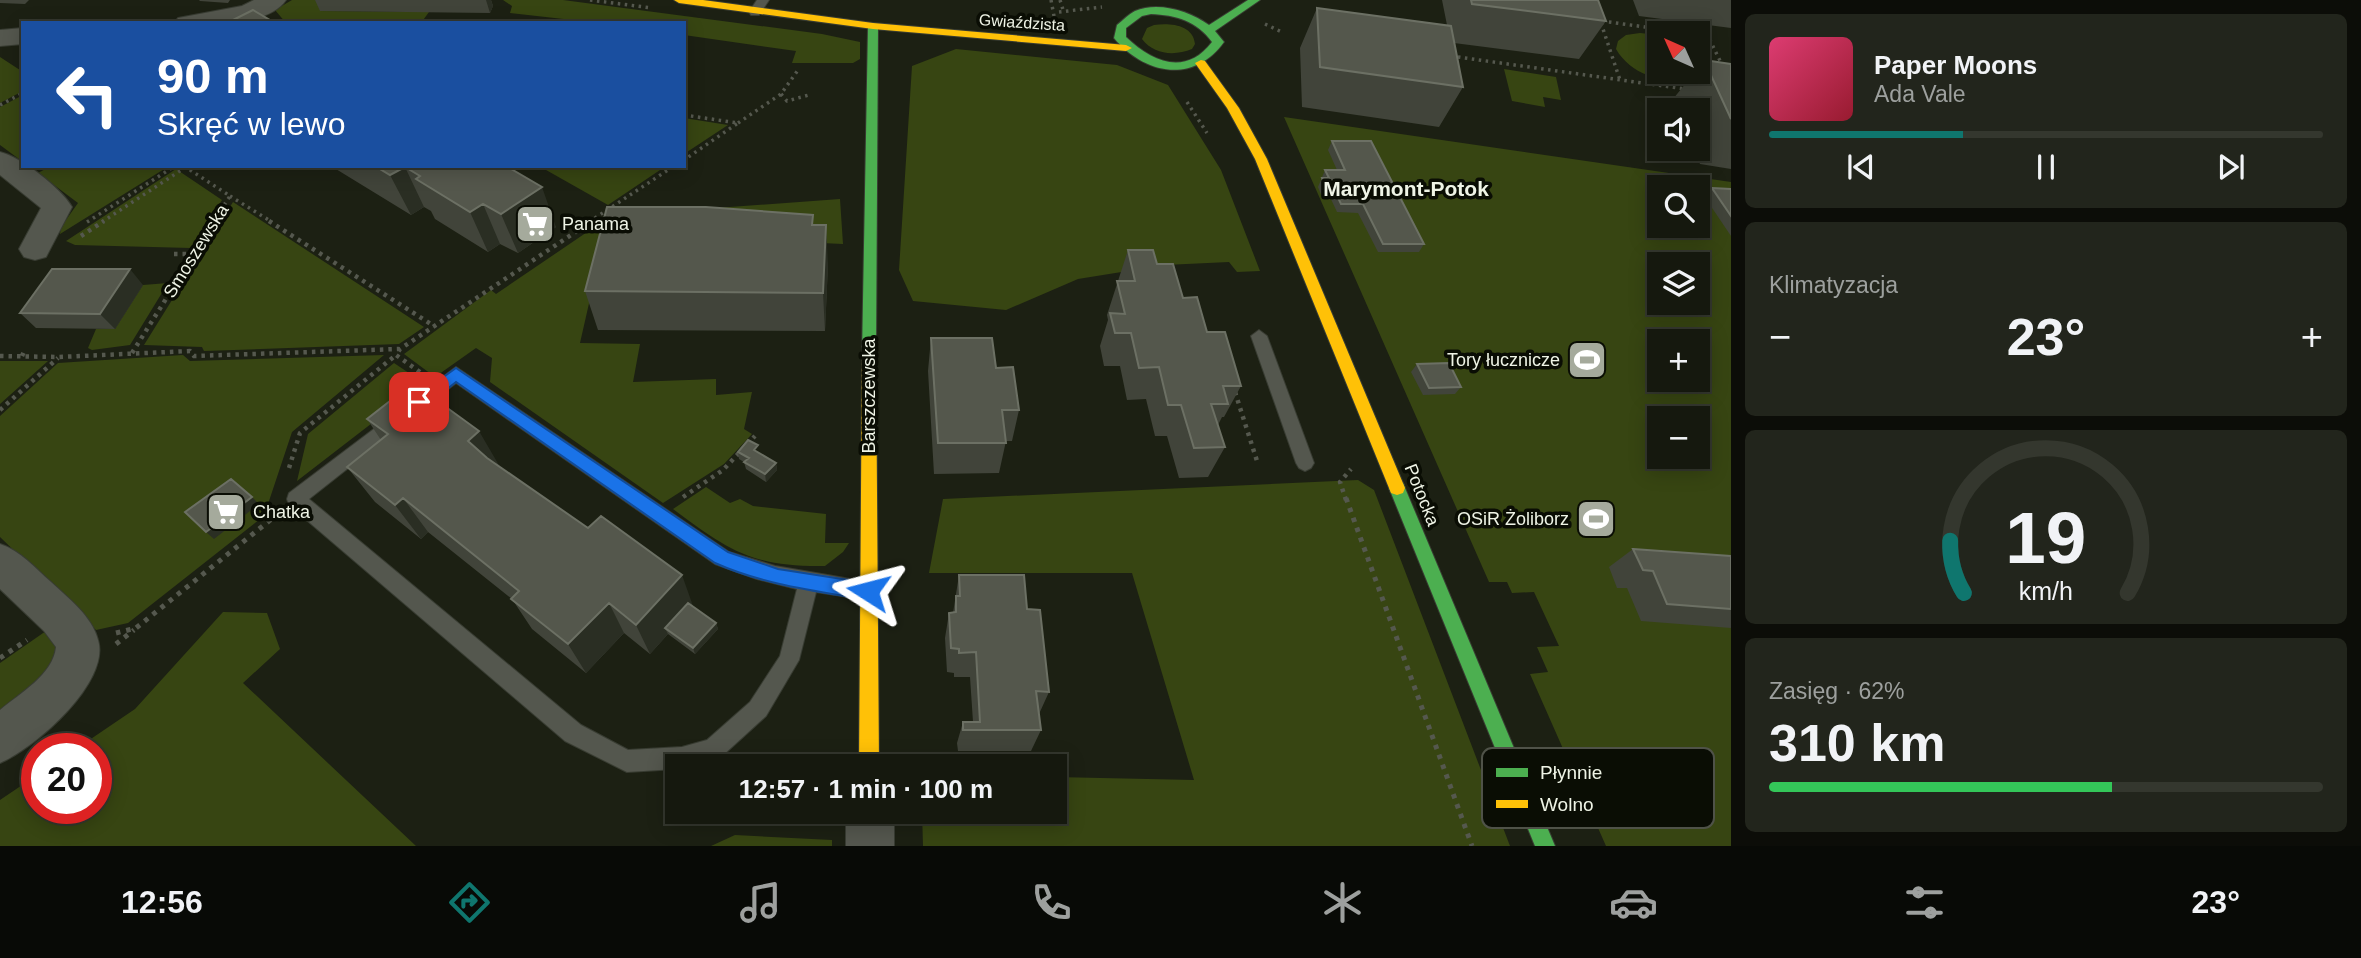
<!DOCTYPE html>
<html lang="pl">
<head>
<meta charset="utf-8">
<style>
  body { margin:0; font-family:Arial,sans-serif; background:#22251c; color:#f1f3f6; height:100vh; display:flex; flex-direction:column; font-size:26px; white-space:nowrap }
  * { box-sizing:border-box; margin:0 }
  p { font-size:23px; color:#9da09e }
  .icon { flex:none; width:38px; height:38px; fill:none; stroke:currentColor; stroke-width:2; stroke-linecap:round; stroke-linejoin:round }
  .map { position:relative; flex:1; overflow:hidden }
  .side { display:flex; flex-direction:column; gap:14px; padding:14px; background:#0c0d08; width:630px }
  .side>* { flex:none }
  .guide { position:absolute; left:21px; top:21px; width:665px; height:147px; border-radius:0px; box-shadow:0 4px 18px #0003,0 0 0 2px #34372e; background:#1a4fa0; color:#fff; overflow:hidden }
  .needle { width:46px; rotate:315deg }
  .buttons { position:absolute; left:1647px; top:21px; display:grid; gap:14px }
  .buttons a { display:grid; place-items:center; width:63px; height:63px; border-radius:0px; background:#15180e; box-shadow:0 4px 18px #0003,0 0 0 2px #34372e; font-size:35px }
  .speed { position:absolute; left:21px; top:733px; display:flex; gap:14px; font-size:35px; font-weight:700; text-align:center }
  .speed>* { display:grid; place-content:center; width:91px; height:91px; border-radius:50%; background:#15180e; box-shadow:0 4px 18px #0003,0 0 0 2px #34372e; line-height:1 }
  .speed .limit { border:10px solid #d22; background:#fff; color:#111 }
  .pin { position:absolute; display:grid; place-items:center; width:60px; height:60px; color:#fff; margin:-30px; border-radius:14px; box-shadow:0 4px 10px #0006 }
  .me { position:absolute; width:77px; margin:-38px; rotate:279deg; stroke-linejoin:round; filter:drop-shadow(0 0 5px #0008) }
  .turn { display:flex; align-items:center; gap:24px; height:147px; padding:0 21px; font-size:32px }
  .turn .icon { width:91px; height:91px; stroke-width:2.5 }
  .turn b { display:block; font-size:49px; line-height:60px }
  .big { font-size:52px; font-weight:700; line-height:1.1 }
  .side .tile { flex:1; display:flex; flex-direction:column; justify-content:center; gap:10px; min-width:0; padding:0 24px; border-radius:10px; background:#22251c }
  .side .dial { align-items:center; gap:0 }
  .dial svg { height:182px; overflow:visible; fill:none; stroke:#34372e; stroke-width:7; stroke-linecap:round; text-anchor:middle }
  .dial text { fill:#f1f3f6; stroke:none }
  .song { display:flex; align-items:center; gap:21px }
  .cover { width:84px; height:84px; border-radius:10px; background:linear-gradient(135deg,hsl(340 70% 55%),hsl(350 70% 35%)) }
  .played { height:7px; border-radius:4px; background:linear-gradient(90deg,#0f766e 35%,#34372e 35%) }
  .keys { display:flex; justify-content:space-around; direction:ltr }
  .heat { display:flex; justify-content:space-between; align-items:center; font-size:38px; direction:ltr }
  .charge { height:10px; border-radius:5px; background:linear-gradient(90deg,#34c759 62%,#34372e 0) }
  .trip { position:absolute; left:665px; top:754px; width:402px; height:70px; border-radius:0px; background:#15180e; box-shadow:0 4px 18px #0003,0 0 0 2px #34372e; font-weight:700; line-height:70px; text-align:center }
  .menu { display:flex; height:112px; justify-content:space-around; align-items:center; background:#080a06; color:#9da09e }
  .menu .icon { width:49px; height:49px }
  .menu .on { color:#0f766e }
  .menu b { font-size:32px; color:#f1f3f6 }
  main { display:flex; flex:1; min-height:0 }
  .map>svg:first-child { display:block }
  .green { fill:#374512; fill-rule:evenodd }
  .lines { fill:none; stroke-linecap:round; stroke-linejoin:round }
  .lane-casing { stroke:#383c32; stroke-width:2 }
  .street-casing { stroke:#383c32; stroke-width:2 }
  .fast-casing { stroke:#383c32; stroke-width:2 }
  .slow-casing { stroke:#383c32; stroke-width:2 }
  .path-far2 { stroke:#55584e; stroke-width:3.5; stroke-dasharray:2.5 4.5; stroke-linecap:butt }
  .path-far1 { stroke:#55584e; stroke-width:4.5; stroke-dasharray:3.5 5; stroke-linecap:butt }
  .path { stroke:#55584e; stroke-width:5; stroke-dasharray:4.5 6; stroke-linecap:butt }
  .lane { fill:#54574e; fill-rule:evenodd }
  .street { fill:#54574e; fill-rule:evenodd }
  .fast { fill:#4caf50; fill-rule:evenodd }
  .slow { fill:#ffc107; fill-rule:evenodd }
  .wall { fill:#41443a }
  .shaded-wall { fill:#2a2e23 }
  .building { fill:#54574c; stroke:#6c7064; stroke-width:2 }
  .route { fill:#1a73e8; stroke:#114b97; stroke-width:2 }
  .labels { text-anchor:middle; stroke-width:7; stroke-linejoin:round; paint-order:stroke }
  .far-street-label { font-size:16px; fill:#eff4e6; stroke:#0a0d04 }
  .poi-label { font-size:18px; fill:#eff4e6; stroke:#0a0d04; text-anchor:start }
  .street-label { font-size:18px; fill:#eff4e6; stroke:#0a0d04 }
  .quarter-label { font-size:21px; font-weight:bold; fill:#eff4e6; stroke:#0a0d04 }
  .key { fill:#0a0d04; stroke:#4f5248; stroke-width:2 }
  .key-label { font-size:19px; fill:#eff4e6 }
</style>
</head>
<body>
<main>
<div class="map">
<svg width="1731" height="846" viewBox="0 0 1731 846">
  <rect width="100%" height="100%" fill="#1c2013"/>
  <path class="green" d="M292 0H327L321 11 429 12 421 23H286L275 10Z
    M503 0H563L822 34 860 42V59L853 63H792L796 51 684 35V23H599L510 13 512 6Z
    M1154 25C1169 23 1193 24 1195 44L1192 49C1175 56 1154 55 1142 39L1147 28Z
    M1640 33 1659 35V72H1698V50L1712 66 1688 83C1660 81 1631 75 1616 49L1618 41 1626 35Z
    M956 49 1117 65 1168 85 1221 170 1260 271 1237 272 1229 262 1165 265 1078 279 1006 310 913 301 899 270 912 66Z
    M0 57 23 72V91L0 103Z
    M1504 69 1556 77 1561 100 1543 97 1545 107 1512 101Z
    M23 95V162L0 145V107Z
    M1284 117 1731 182V846H1606L1530 674 1548 672 1537 647 1559 646 1534 592 1512 593 1507 582H1489ZM1659 187H1698V226H1659ZM1659 264H1698V303H1659ZM1659 341H1698V380H1659ZM1659 418H1698V457H1659Z
    M684 118 728 125 684 154Z
    M51 166H169L60 234 61 227 78 203 38 173Z
    M539 166H666L608 205Z
    M176 169 222 200 191 248 75 245 66 241Z
    M840 199 843 244 605 233 580 343 640 344 633 382 716 379V395L752 392 744 429 752 434 724 464 663 503 490 382 492 358 476 348 435 377 404 354 491 290 496 294 596 226 605 232 633 214Z
    M233 202 424 327 399 344 204 351 202 347 144 345Z
    M168 283 130 345 92 350 88 348 96 329H115L143 285Z
    M183 355 190 361 384 355 292 432 264 516 128 623 96 630 0 537V416L58 363Z
    M0 361H48L0 404Z
    M394 363 424 383 297 481 308 434Z
    M1358 480 1374 490 1510 846H923L922 812H1055V777L1194 780 1132 573H929L943 499Z
    M706 487 730 503 740 499 753 506 826 514 825 543H849L843 552 825 566C753 567 729 551 673 509Z
    M223 612 267 613 280 649 243 683 416 846H0V800L37 775V808H96V749H76L135 709Z
    M46 631 59 648 56 669 0 726V663Z
    M735 835 832 840V846H711Z"/>
  <g class="lines">
    <g class="lane-casing">
      <path id="lane" d="M757 0H769L759 15H751L749 12Z
        M1259 330 1267 336 1314 463 1311 468 1305 471 1299 468 1296 463 1251 336Z
        M456 367 729 552 775 566 868 582 875 585 878 591 875 597 868 600 816 592 799 660 766 716 721 757 691 766H677V769L627 772 565 741 289 505 287 499 289 493ZM456 383 715 564 757 579 797 589 780 656 750 702 707 740 682 747 628 750 581 725 309 499Z"/>
    </g>
    <g class="street-casing">
      <path id="street" d="M254 0H286C267 28 205 23 174 23L178 18 242 6Z
        M23 28V44L0 46V30Z
        M0 152C21 157 60 187 72 207L46 257 35 260 24 257 19 249 41 208 0 175Z
        M0 544C21 551 35 568 51 582 68 598 92 616 98 640 111 682 34 749 0 763V710C20 693 53 675 56 647L44 631 0 589Z
        M846 812H894V846H846Z"/>
    </g>
    <g class="fast-casing">
      <path id="fast" d="M1248 0H1260L1215 31 1224 42C1194 84 1145 75 1114 38L1117 25C1123 20 1129 14 1135 11 1158 1 1190 11 1209 25ZM1151 14C1176 15 1197 21 1212 42 1186 76 1153 63 1126 37V28L1142 16Z
        M873 23 878 26 876 355 869 361 862 355 868 26Z
        M1397 481 1403 483 1405 488 1555 846H1535L1389 488 1391 483Z"/>
    </g>
    <g class="slow-casing">
      <path id="slow" d="M674 0H703L873 23 1126 45 1132 48 1126 51 873 29 679 3Z
        M1201 60 1205 61 1239 108 1267 159 1405 488 1403 493 1397 495 1391 493 1389 488 1255 159 1227 108 1195 63Z
        M869 349 876 355 879 766H859L862 355Z"/>
    </g>
    <path class="path-far2" d="M590 0 652 8
      M1051 0 1054 16
      M1060 0 1064 13
      M1059 12 1102 7
      M1602 21 1688 33
      M1601 23 1620 80
      M1265 24 1284 33
      M1698 34 1708 36 1723 67
      M1451 56 1685 89
      M781 94 787 101 809 95
      M1187 102 1207 133
      M0 105 23 93
      M684 115 738 123 684 160
      M738 123 781 94 798 70
      M184 166 230 196 213 222
      M230 196 272 222
      M87 222 175 166
      M102 222 186 167
      M589 222 674 166"/>
    <path class="path-far1" d="M269 221 434 326
      M81 236 104 221
      M174 254H193
      M132 353 215 221
      M0 356 59 357 190 351 194 356 399 349
      M22 356 25 349
      M420 372 396 355 400 349 592 221
      M1235 392 1257 461
      M0 410 58 358
      M747 444 755 436
      M289 468 300 433 396 355
      M683 497 723 470 741 451
      M1346 500 1340 482 1351 469"/>
    <path class="path" d="M1346 498 1472 846
      M116 633 136 628 274 517
      M116 644 134 630
      M0 658 27 640"/>
    <use href="#lane" class="lane"/>
    <use href="#street" class="street"/>
    <use href="#fast" class="fast"/>
    <use href="#slow" class="slow"/>
  </g>
  <path class="wall" d="M0 0H29L25 4 0 3Z
    M199 0H230L228 3 200 1Z
    M315 0H491L493 6 490 13 320 11Z
    M1442 0H1598L1606 21 1579 59 1454 43 1463 87 1439 127 1302 107 1300 48 1317 8 1447 25Z
    M1633 0H1731V28L1639 16Z
    M1704 60 1731 64V169L1700 164 1693 149H1698V110H1677L1673 99 1695 72H1698V68Z
    M1332 141 1424 244 1419 252H1378L1358 213 1337 212 1330 197H1322L1318 187 1325 170H1337L1328 150Z
    M331 166H506L556 227 518 253 500 244 488 252 435 219 431 211 424 207 411 215Z
    M1712 188 1731 189V236L1704 196Z
    M813 215V225L828 264 825 331 598 330 585 291Z
    M1128 250 1157 264 1207 332 1241 386 1224 417H1222L1218 425 1225 447 1208 477 1179 478 1167 436H1155L1146 399 1127 400 1120 366H1104L1100 346 1108 320 1107 315Z
    M143 285 115 329 36 328 20 313Z
    M931 338 996 368 1019 410 1012 441H1006L999 473 934 474 928 371Z
    M1417 364 1461 387 1455 394 1423 395 1411 372Z
    M367 419 499 466 716 623 718 629 695 654 668 634 650 654 624 633 586 673 532 629 512 599 428 532 421 539 375 502 347 467 381 440Z
    M738 452 759 453 776 463 777 470 766 482 746 469 744 462 739 459Z
    M1633 549 1731 556V628L1641 621 1627 588H1617L1609 567Z
    M959 575 1027 609 1049 692 1039 714 1041 730 1031 751H958L957 743 963 722H973L970 677H954V673L947 672 945 638 949 613H953Z"/>
  <path class="shaded-wall" d="M486 0H491L493 6 490 13Z
    M405 167 424 207 411 215 390 175Z
    M542 187 556 227 518 253 501 214Z
    M483 204 500 244 488 252 470 212Z
    M826 225 828 264 825 331 823 293Z
    M130 269 143 285 115 329 100 314Z
    M479 431 500 467 489 476 468 441Z
    M776 463 777 470 766 482 765 474Z
    M252 497 259 504 214 539 206 532Z
    M403 498 428 532 421 539 395 505Z
    M682 575 693 606 665 628 668 634 650 654 636 625Z
    M609 603 624 633 586 673 568 644Z
    M716 623 718 629 695 654 693 648Z"/>
  <path class="building" d="M1471 0H1598L1606 21 1472 4Z
    M1317 8 1451 26 1463 87 1320 67Z
    M253 10 275 23H227Z
    M1704 60 1731 64V119Z
    M1332 141H1371L1424 244H1383L1363 204H1341L1334 189H1326L1322 178H1329L1325 170H1345Z
    M375 166H506L542 187 501 214 483 204 470 212 416 179 420 176 405 167 390 175Z
    M1712 188 1731 189V216Z
    M607 207H706L813 215 812 225H826L823 293 585 291Z
    M1128 250H1153L1157 264H1173L1183 298 1197 297 1207 332H1225L1241 386H1223L1228 404H1211L1225 447 1194 448 1181 405H1168L1159 367 1139 368 1131 333H1115L1110 313 1125 314 1117 281H1135Z
    M52 269H130L100 314 20 313Z
    M931 338H992L996 368 1013 367 1019 410H1002L1006 443H938Z
    M1449 363 1461 387 1429 388 1417 364Z
    M413 383 479 431 468 441 487 458 588 528 601 516 682 575 636 625 609 603 568 644 511 599 519 591 403 498 395 505 347 467 388 434 367 419Z
    M748 440 758 445 754 450 776 463 765 474 744 462 749 458 738 452Z
    M231 479 252 497 206 532 185 512Z
    M1633 549 1731 556V609L1667 604 1653 571 1643 570Z
    M959 575H1024L1027 609 1040 610 1049 692 1036 691 1041 730H963V722H980L976 652 959 653V649L951 648 949 613 956 612V596H960Z
    M688 603 716 623 693 648 665 628Z"/>
  <path class="route" d="M456 368 728 552 778 569 868 583 875 586 877 591 875 597 868 600C816 591 764 585 715 563L456 382 425 407H414V398Z"/>
  <defs>
    <g id="supermarket-square" transform="scale(2.0125)"><rect x="-9" y="-9" width="18" height="18" rx="4" fill="#a5aa9c" stroke="#0a0d04"/><path d="M-6-5.5h2.5l.6 2H6L4.5 2H-2.5L-4.4-4H-6ZM-1.5 3.2a1.3 1.3 0 1 0 .1 0ZM3 3.2a1.3 1.3 0 1 0 .1 0Z" fill="#fff"/></g>
    <g id="stadium-square" transform="scale(2.0125)"><rect x="-9" y="-9" width="18" height="18" rx="4" fill="#a5aa9c" stroke="#0a0d04"/><path d="M0-5a6.5 5 0 1 0 0 10a6.5 5 0 1 0 0-10ZM-3.5-1.8h7v3.6h-7Z" fill="#fff"/></g>
  </defs>
  <g fill-rule="evenodd">
    <use href="#supermarket-square" x="535" y="224"/>
    <use href="#stadium-square" x="1587" y="360"/>
    <use href="#supermarket-square" x="226" y="512"/>
    <use href="#stadium-square" x="1596" y="519"/>
  </g>
  <g class="labels">
    <g class="far-street-label">
      <text transform="translate(1022 22) rotate(4)" y="6">Gwiaździsta</text>
    </g>
    <g class="poi-label">
      <text x="562" y="230">Panama</text>
      <text x="1560" y="366" text-anchor="end">Tory łucznicze</text>
      <text x="253" y="518">Chatka</text>
      <text x="1569" y="525" text-anchor="end">OSiR Żoliborz</text>
    </g>
    <g class="street-label">
      <text transform="translate(196 251) rotate(-58)" y="6">Smoszewska</text>
      <text transform="translate(869 396) rotate(-90)" y="6">Barszczewska</text>
      <text transform="translate(1422 495) rotate(68)" y="6">Potocka</text>
    </g>
    <g class="quarter-label">
      <text x="1406" y="196">Marymont-Potok</text>
    </g>
  </g>
  <rect x="1482" y="748" width="232" height="80" rx="10" class="key"/>
  <rect x="1496" y="768" width="32" height="9" fill="#4caf50"/>
  <rect x="1496" y="800" width="32" height="8" fill="#ffc107"/>
  <g class="key-label">
    <text x="1540" y="779">Płynnie</text>
    <text x="1540" y="811">Wolno</text>
  </g>
</svg>
<div class="buttons">
<a><svg class="needle" viewBox="-14 -14 28 28"><path d="M0-13l5 13h-10z" fill="#e53935"/><path d="M0 13l5-13h-10z" fill="#9da09e"/></svg></a>
<a><svg class="icon" aria-label="sound" viewBox="0 0 24 24"><path d="M4 9h4l5-4v14l-5-4H4zM17 9q2 3 0 6"/></svg></a>
<a><svg class="icon" aria-label="search" viewBox="0 0 24 24"><circle cx="10" cy="10" r="6"/><path d="M15 15l6 6"/></svg></a>
<a><svg class="icon" aria-label="layers" viewBox="0 0 24 24"><path d="M12 4l9 5-9 5-9-5zM3 14l9 5 9-5"/></svg></a>
<a>+</a>
<a>−</a>
</div>
<div class="speed"><div class="limit">20</div></div>
<div class="pin" style="left:419px;top:402px;background:#d93025"><svg class="icon" aria-label="arrive" viewBox="0 0 24 24"><path d="M6 21V4h12l-3 4 3 4H6"/></svg></div>
<svg class="me" style="left:868px;top:591px" viewBox="-20 -20 40 40"><path d="M0-17L14 15 0 8-14 15z" fill="#1a73e8" stroke="#fff" stroke-width="4"/></svg>
<div class="trip">12:57 · 1 min · 100 m</div>
<div class="guide">
<div class="turn"><svg class="icon" aria-label="left" viewBox="0 0 24 24"><path d="M17 20v-9H6M10 6l-5 5 5 5"/></svg><div><b>90 m</b>Skręć w lewo</div></div>
</div>
</div>
<section class="side">
<div class="tile">
<div class="song"><i class="cover"></i><div><b>Paper Moons</b><p>Ada Vale</p></div></div>
<div class="played"></div>
<div class="keys"><svg class="icon" aria-label="previous" viewBox="0 0 24 24"><path d="M18 5L8 12l10 7zM5 5v14"/></svg><svg class="icon" aria-label="pause" viewBox="0 0 24 24"><path d="M8 5v14M16 5v14"/></svg><svg class="icon" aria-label="next" viewBox="0 0 24 24"><path d="M6 5l10 7-10 7zM19 5v14"/></svg></div>
</div>
<div class="tile"><p>Klimatyzacja</p>
<div class="heat"><a>−</a><b class="big">23°</b><a>+</a></div>
</div>
<div class="tile dial"><svg viewBox="0 0 100 80">
<path d="M14 69A42 42 0 1 1 86 69"/>
<path d="M14 69A42 42 0 0 1 8 46" stroke="#0f766e"/>
<text x="50" y="56" font-size="32" font-weight="700">19</text>
<text x="50" y="72" font-size="11">km/h</text>
</svg></div>
<div class="tile"><p>Zasięg · 62%</p><b class="big">310 km</b><div class="charge"></div></div>
</section>
</main>
<nav class="menu">
<b>12:56</b>
<svg class="icon on" aria-label="directions" viewBox="0 0 24 24"><path d="M12 3l9 9-9 9-9-9zM9 14v-3h6M13 9l2 2-2 2"/></svg>
<svg class="icon" aria-label="music" viewBox="0 0 24 24"><path d="M9 18V5l10-2v13"/><circle cx="6" cy="18" r="3"/><circle cx="16" cy="16" r="3"/></svg>
<svg class="icon" aria-label="phone" viewBox="0 0 24 24"><path d="M5 4h4l2 5-3 2q2 4 5 5l2-3 5 2v4C11 20 4 13 5 4z"/></svg>
<svg class="icon" aria-label="climate" viewBox="0 0 24 24"><path d="M12 3v18M4 7l16 10M4 17L20 7"/></svg>
<svg class="icon" aria-label="car" viewBox="0 0 24 24"><path d="M5 17H2v-5l4-1 3-4h7l3 4 3 1v5h-3M9 17h6M6 11h13"/><circle cx="7" cy="17" r="2"/><circle cx="17" cy="17" r="2"/></svg>
<svg class="icon" aria-label="filters" viewBox="0 0 24 24"><path d="M4 7h16M4 17h16"/><circle cx="9" cy="7" r="2"/><circle cx="15" cy="17" r="2"/></svg>
<b>23°</b>
</nav>
</body>
</html>
